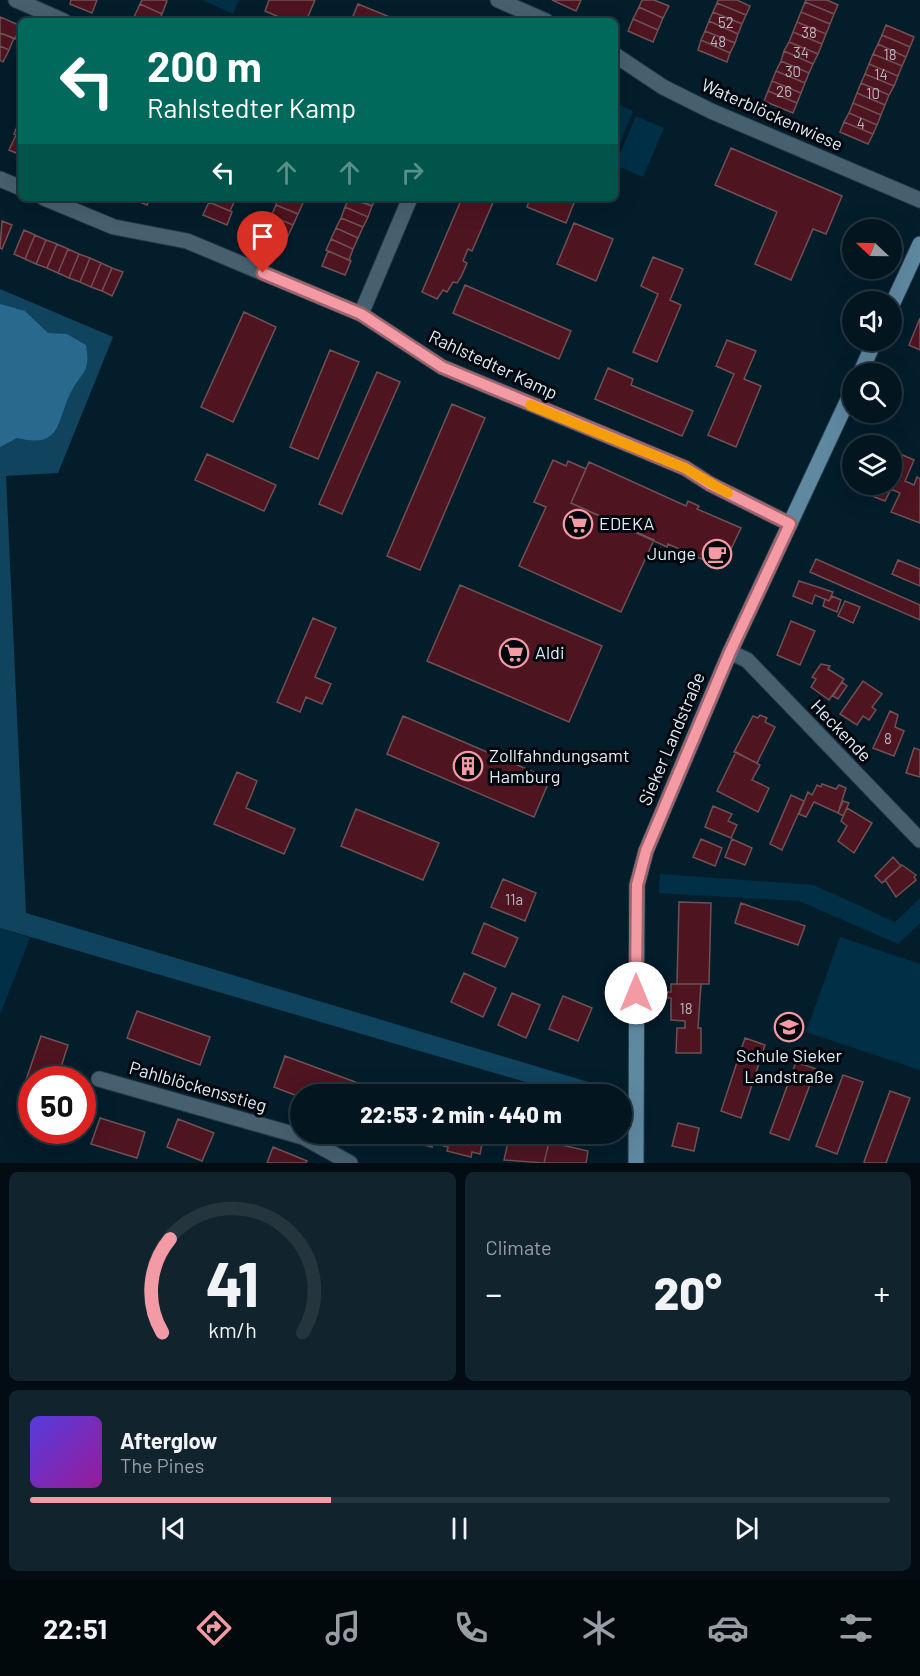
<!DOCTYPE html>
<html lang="en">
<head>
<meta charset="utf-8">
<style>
  body { margin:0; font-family:Barlow,sans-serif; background:#11232d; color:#f1f3f6; height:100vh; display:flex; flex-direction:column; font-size:22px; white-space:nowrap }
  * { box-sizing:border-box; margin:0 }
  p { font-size:20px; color:#979fa5 }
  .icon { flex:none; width:33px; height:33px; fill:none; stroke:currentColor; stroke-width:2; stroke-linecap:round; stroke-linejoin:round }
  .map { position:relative; height:1163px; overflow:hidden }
  .details { display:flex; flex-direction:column; gap:9px; padding:9px; background:#020c12; flex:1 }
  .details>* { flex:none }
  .hud { position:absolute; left:18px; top:18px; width:600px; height:183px; border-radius:9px; box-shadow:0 6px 24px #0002,0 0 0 2px #24353e; background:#00695c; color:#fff; overflow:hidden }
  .needle { width:39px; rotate:292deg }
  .controls { position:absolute; left:842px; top:219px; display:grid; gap:12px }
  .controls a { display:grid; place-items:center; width:60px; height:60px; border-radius:50%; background:#031620; box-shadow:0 6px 24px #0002,0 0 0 2px #24353e; font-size:30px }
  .speed { position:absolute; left:18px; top:1066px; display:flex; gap:12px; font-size:30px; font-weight:700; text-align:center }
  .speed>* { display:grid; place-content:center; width:78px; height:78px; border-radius:50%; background:#031620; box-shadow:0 6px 24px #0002,0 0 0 2px #24353e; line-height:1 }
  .speed .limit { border:9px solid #d22; background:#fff; color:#111 }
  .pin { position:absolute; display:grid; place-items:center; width:51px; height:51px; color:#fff; margin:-62px -26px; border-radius:50% 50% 50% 0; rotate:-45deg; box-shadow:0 0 6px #0007 }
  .pin .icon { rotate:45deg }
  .me { position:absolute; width:66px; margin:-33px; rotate:0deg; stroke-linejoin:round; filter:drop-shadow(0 0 4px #0008) }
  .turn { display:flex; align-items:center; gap:21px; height:126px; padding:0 30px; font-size:27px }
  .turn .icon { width:78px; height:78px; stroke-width:2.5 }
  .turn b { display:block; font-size:42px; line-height:51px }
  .lanes { display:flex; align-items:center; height:57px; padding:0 30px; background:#0003; justify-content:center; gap:30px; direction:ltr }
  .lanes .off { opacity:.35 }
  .big { font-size:45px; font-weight:800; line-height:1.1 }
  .details .card { flex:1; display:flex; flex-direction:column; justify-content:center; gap:9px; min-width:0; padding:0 21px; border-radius:9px; background:#11232d }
  .details .dial { align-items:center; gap:0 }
  .dial svg { height:156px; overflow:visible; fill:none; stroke:#24353e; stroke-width:7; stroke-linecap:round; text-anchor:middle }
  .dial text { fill:#f1f3f6; stroke:none }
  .song { display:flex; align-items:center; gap:18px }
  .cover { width:72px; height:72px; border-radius:9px; background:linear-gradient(135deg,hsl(250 70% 55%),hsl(300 70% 35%)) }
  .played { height:6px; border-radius:3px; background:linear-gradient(90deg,#f49aa5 35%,#24353e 35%) }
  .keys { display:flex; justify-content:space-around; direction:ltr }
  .heat { display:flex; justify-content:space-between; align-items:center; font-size:33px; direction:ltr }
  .details .tiles { flex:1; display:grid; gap:9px; grid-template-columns:1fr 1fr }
  .card:last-child { grid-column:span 2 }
  .trip { position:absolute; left:290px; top:1084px; width:342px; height:60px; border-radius:30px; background:#031620; box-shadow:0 6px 24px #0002,0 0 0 2px #24353e; font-weight:800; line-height:60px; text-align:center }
  .dock { display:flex; height:96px; justify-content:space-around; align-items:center; background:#01090d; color:#979fa5 }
  .dock .icon { width:42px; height:42px }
  .dock .on { color:#f49aa5 }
  .dock b { font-size:27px; color:#f1f3f6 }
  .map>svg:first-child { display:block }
  .green { fill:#002f46 }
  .forest { fill:#10435e }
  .water { fill:#28698d }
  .building { fill:#4e1420; stroke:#6f5154; stroke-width:1.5 }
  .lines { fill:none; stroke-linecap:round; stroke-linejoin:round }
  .minor-casing { stroke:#233a48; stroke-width:17 }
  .secondary-casing { stroke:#233a48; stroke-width:17 }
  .minor { stroke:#476070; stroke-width:15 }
  .secondary { stroke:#5f88a1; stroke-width:15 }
  .route-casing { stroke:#9f646b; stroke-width:15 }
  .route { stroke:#f49aa5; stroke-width:10 }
  .slow { stroke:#f59e0b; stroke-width:10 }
  .labels { text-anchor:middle; stroke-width:6; stroke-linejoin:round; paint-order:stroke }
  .number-label { font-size:15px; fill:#bbb7c1 }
  .street-label { font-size:18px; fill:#dfedf7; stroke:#01070c }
  .poi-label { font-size:18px; fill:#dfedf7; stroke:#01070c; text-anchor:start }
</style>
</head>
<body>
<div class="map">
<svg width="920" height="1163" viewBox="0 0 920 1163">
  <rect width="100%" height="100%" fill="#041d2b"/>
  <path class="green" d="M202 0H239L233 14Z
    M615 103 633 111 615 156Z
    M636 116 664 128 643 177 615 165Z
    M660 874 814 885 895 922 920 898V923L898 944 799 901 659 893Z
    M0 928 30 938 0 1015Z
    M840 937 920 964V1070L806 1032Z"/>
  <path class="forest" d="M0 289 113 337 58 473 6 476 26 913 605 1087 604 1095H570L0 928Z"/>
  <path class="water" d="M0 304 25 311 48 333 67 334 86 345C91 373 82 371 71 392 56 422 62 449 17 438L0 447Z"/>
  <path class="building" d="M71 0H97L92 13 70 4Z
    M142 0H165L167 1 162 14 140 4Z
    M269 0H315L306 21H288L265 11Z
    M552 0H581L576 11Z
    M642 0H654L669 6 663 18 639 7Z
    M718 0H737L750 6 746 15 717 3Z
    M806 0H827L838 5 834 14 805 2Z
    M805 2 834 14 830 24 801 12Z
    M717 3 746 15 742 24 713 12Z
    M140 4 162 14 159 21H143L134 17Z
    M358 4 397 20V21H351Z
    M639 7 663 18 658 30 633 19Z
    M713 12 742 24 738 34 709 21Z
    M801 12 830 24 826 34 797 22Z
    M0 17 21 26 15 39 0 33Z
    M633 19 658 30 653 42 628 31Z
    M709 21 738 34 735 43 705 31Z
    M797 22 826 34 822 44 793 32Z
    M886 25 914 37 910 47 882 35Z
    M705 31 735 43 730 53 701 40Z
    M793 32 822 44 818 54 789 42Z
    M0 33 14 38 9 50 0 46Z
    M882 35 910 47 906 57 878 44Z
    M701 40 730 53 727 62 698 50Z
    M789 42 818 54 813 64 784 51Z
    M878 44 906 57 902 66 873 54Z
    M0 46 9 50 3 62 0 60Z
    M784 51 813 64 809 73 781 61Z
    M873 54 902 66 898 76 869 64Z
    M781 61 809 73 805 83 776 71Z
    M869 64 898 76 894 86 865 74Z
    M776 71 805 83 801 93 772 81Z
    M865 74 894 86 889 95 861 83Z
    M772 81 801 93 797 103 768 91Z
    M861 83 889 95 885 105 857 93Z
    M768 91 797 103 793 113 764 101Z
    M857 93 885 105 881 115 853 103Z
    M853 103 881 115 877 125 849 113Z
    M849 113 877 125 873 134 844 122Z
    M844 122 873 134 868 144 840 132Z
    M18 124 21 125V137L14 134Z
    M16 135 21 137V155L9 150Z
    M731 148 842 196 826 234 813 229 791 280 755 264 777 212 715 185Z
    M130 198H150L147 205Z
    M208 198H230L235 200 230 211 206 201Z
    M278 198H291L303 203 298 214 276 205Z
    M349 198 372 206 368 217 345 207Z
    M355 198H376L372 206Z
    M462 198H495L472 251 468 249 463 261 467 263 461 277 457 283 453 282 447 292 443 290 437 299 422 292Z
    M530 198H576L566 223 527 207Z
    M209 202 232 212 227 225 203 215Z
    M276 205 298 214 293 225 271 216Z
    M345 207 368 217 363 227 341 218Z
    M271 216 293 225 288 236 266 227Z
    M341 218 363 227 358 238 336 228Z
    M2 221 12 225 2 249 0 248Z
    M574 223 613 239 596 281 557 264Z
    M266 227 288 236 283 248 261 238Z
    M336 228 358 238 353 249 331 239Z
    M24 230 35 235 25 259 14 254Z
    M35 235 46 240 36 264 25 259Z
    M331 239 353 249 349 260 326 250Z
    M46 240 57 244 47 268 36 264Z
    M57 244 68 249 58 273 47 268Z
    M68 249 79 254 69 278 58 273Z
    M328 251 351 261 345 275 322 266Z
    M79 254 90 258 80 282 69 278Z
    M653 257 683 269 670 300 681 305 657 362 633 352 658 294 641 286Z
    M90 258 101 263 91 287 80 282Z
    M101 263 112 268 102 291 91 287Z
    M112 268 123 272 112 296 102 291Z
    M465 285 571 331 559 359 453 313Z
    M244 312 276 327 233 422 201 407Z
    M920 318V350L909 345Z
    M727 340 756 351 744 379 761 386 736 447 708 435 734 374 716 366Z
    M330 350 359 362 318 459 290 447Z
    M608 368 633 379 631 385 693 411 682 436 595 399Z
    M377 372 400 382 342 514 319 504Z
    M452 404 485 418 420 570 387 556Z
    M891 450 914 460 905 481 914 485 917 477 920 479V523L891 512 900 493 891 489 885 501 867 494 871 484H891Z
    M207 454 276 485 264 511 195 480Z
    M553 460 566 466 568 461 586 469 571 503 654 540 621 612 519 566 546 507 534 502Z
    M589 462 686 506 688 501 699 506 697 509 741 528 722 568 668 544 667 547 571 503Z
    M816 559 920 605V620L810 572Z
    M898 560 920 569V586L892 574Z
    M799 581 833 592 829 601 815 595 812 604 793 596Z
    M460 585 602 646 569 722 427 661Z
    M832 596 841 600 837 612 823 606 825 599 829 601Z
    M845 601 860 607 853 623 838 616Z
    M313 618 336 628 315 677 331 684 322 704 306 697 300 712 277 702Z
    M791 621 815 631 800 665 777 655Z
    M821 664 830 666 828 669 844 679 829 700 811 687 816 679 812 677Z
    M863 681 882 694 872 707 876 710 869 720 863 716 857 725 840 714Z
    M842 682 847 686 838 699 833 696Z
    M890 711 898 715 895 727 904 731 894 756 873 748Z
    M760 715 767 718 765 722 775 727 757 763 734 752 753 716 758 718Z
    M403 716 550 779 534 817 387 754Z
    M914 748 920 750V777L906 773Z
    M736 752 760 765 752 780 769 788 758 812 717 791Z
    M237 772 257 781 246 808 295 829 284 854 214 824Z
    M822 784 836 789 839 785 846 788 838 813 814 802 806 817 799 814 808 792 812 795 817 785 821 787Z
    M791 795 804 801 782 850 770 844Z
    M843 801 849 803 843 816 838 813Z
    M713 806 732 814 728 821 737 825 731 838 705 827Z
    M847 808 872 823 854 853 838 841 847 826 841 821Z
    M356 809 439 843 423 880 341 846Z
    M701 839 722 848 715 866 693 857Z
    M732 839 752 848 745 865 725 857Z
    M893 857 901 866 882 883 875 876Z
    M902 865 916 875 914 877 916 880 896 897 885 880Z
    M503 879 536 893 525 921 491 907Z
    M679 902 711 903 709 984H677Z
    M741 903 805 926 798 945 735 923Z
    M484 923 518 938 505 967 472 953Z
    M464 973 496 988 483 1017 451 1002Z
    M671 984H701L698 1028H701V1053H676L677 1028H685V1021L671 1020V998H667V992H671Z
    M512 993 540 1005 526 1038 498 1025Z
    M563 996 592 1008 578 1041 549 1029Z
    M137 1011 210 1037 200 1065 127 1038Z
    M41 1036 68 1045 57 1080H32V1085L25 1083Z
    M745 1038 765 1045 741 1118 721 1111Z
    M285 1056 358 1083 354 1095 300 1097 274 1087Z
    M796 1062 816 1069 789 1140 770 1133Z
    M843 1075 863 1082 837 1154 816 1146Z
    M890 1091 910 1098 886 1163H866L864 1162Z
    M100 1118 145 1132 137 1158 91 1144Z
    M178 1119 214 1133 202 1161 167 1147Z
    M678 1123 699 1128 694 1151 672 1146Z
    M402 1134H443L440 1145 433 1143 432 1147 409 1141V1138Z
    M443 1134H484L480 1154 472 1152 471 1157 447 1151 448 1147 440 1145Z
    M510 1134 549 1142 544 1163 504 1160Z
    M549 1142 588 1151 586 1163H544Z
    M273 1147 307 1161 306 1163H267Z"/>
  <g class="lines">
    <g class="minor-casing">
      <path id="minor" d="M16 0 64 21
        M498 0 546 21
        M615 55 663 87 711 111 920 200
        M0 179 21 188
        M44 198 114 227 187 241 361 314 442 367 685 468 710 484 790 524
        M361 314 410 198
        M730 652 747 660 920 840
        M99 1079 303 1137 350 1163"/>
    </g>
    <g class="secondary-casing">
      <path id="secondary" d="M891 307 920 244
        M860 374 875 340
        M636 1163 637 885 646 851 730 652 852 391"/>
    </g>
    <use href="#minor" class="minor"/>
    <use href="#secondary" class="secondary"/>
  </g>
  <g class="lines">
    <g class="route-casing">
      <path id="route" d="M263 273 361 314 442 367 685 468 710 484 790 524 730 652 646 851 637 885 636 993"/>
    </g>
    <use href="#route" class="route"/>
    <path class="slow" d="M530 405 685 468 728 493"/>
  </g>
  <defs>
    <g id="supermarket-ring" transform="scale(1.5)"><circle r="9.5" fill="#01070c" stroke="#f49aa5" stroke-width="1.5"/><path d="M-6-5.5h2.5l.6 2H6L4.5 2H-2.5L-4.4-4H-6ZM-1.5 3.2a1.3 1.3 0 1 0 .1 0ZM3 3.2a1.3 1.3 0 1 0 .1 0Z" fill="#f49aa5"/></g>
    <g id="cafe-ring" transform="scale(1.5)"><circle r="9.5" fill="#01070c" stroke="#f49aa5" stroke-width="1.5"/><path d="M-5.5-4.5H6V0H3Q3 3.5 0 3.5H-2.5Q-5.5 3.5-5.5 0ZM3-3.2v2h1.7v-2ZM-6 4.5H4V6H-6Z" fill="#f49aa5"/></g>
    <g id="building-ring" transform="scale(1.5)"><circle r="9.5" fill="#01070c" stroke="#f49aa5" stroke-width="1.5"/><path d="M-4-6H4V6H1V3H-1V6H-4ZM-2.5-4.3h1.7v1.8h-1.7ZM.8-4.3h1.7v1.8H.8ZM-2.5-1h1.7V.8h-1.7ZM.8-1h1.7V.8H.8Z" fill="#f49aa5"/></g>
    <g id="school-ring" transform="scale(1.5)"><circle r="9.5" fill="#01070c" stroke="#f49aa5" stroke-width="1.5"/><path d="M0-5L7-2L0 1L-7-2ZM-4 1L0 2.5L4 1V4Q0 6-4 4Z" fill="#f49aa5"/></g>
  </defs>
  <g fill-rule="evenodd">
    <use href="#supermarket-ring" x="578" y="524"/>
    <use href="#cafe-ring" x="717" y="554"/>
    <use href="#supermarket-ring" x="514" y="653"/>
    <use href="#building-ring" x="468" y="766"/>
    <use href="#school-ring" x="789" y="1027"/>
  </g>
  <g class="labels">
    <g class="number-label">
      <text x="726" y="28">52</text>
      <text x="809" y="38">38</text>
      <text x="718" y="47">48</text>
      <text x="801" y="58">34</text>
      <text x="890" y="60">18</text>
      <text x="793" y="77">30</text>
      <text x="881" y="80">14</text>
      <text x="784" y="97">26</text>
      <text x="873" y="99">10</text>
      <text x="861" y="129">4</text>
      <text x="888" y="744">8</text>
      <text x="514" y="905">11a</text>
      <text x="686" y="1014">18</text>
    </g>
    <g class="street-label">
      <text transform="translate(772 115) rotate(24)" y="6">Waterblöckenwiese</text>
      <text transform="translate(493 365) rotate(25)" y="6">Rahlstedter Kamp</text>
      <text transform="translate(841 731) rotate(46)" y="6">Heckende</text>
      <text transform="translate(672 739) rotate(-67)" y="6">Sieker Landstraße</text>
      <text transform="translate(198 1087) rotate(16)" y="6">Pahlblöckensstieg</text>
    </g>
    <g class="poi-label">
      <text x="599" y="530">EDEKA</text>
      <text x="696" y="560" text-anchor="end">Junge</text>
      <text x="535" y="659">Aldi</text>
      <text x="489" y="762">Zollfahndungsamt<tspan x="489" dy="21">Hamburg</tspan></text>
      <text x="789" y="1062" text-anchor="middle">Schule Sieker<tspan x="789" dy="21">Landstraße</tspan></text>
    </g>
  </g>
</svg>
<div class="controls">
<a><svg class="needle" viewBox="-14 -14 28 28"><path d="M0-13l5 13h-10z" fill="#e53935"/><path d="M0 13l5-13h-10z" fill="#979fa5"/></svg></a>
<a><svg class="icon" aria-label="sound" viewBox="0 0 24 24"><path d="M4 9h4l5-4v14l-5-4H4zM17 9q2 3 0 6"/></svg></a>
<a><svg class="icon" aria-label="search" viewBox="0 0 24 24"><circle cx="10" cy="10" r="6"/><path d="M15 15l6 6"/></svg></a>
<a><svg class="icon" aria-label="layers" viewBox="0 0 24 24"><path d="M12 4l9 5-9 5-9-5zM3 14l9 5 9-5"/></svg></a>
</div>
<div class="speed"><div class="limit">50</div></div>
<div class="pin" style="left:263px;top:273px;background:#d93025"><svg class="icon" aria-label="arrive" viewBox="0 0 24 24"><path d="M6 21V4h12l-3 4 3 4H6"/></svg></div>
<svg class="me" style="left:636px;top:993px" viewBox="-20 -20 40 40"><circle r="19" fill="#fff"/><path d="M0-13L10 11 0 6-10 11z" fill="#f49aa5"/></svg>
<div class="trip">22:53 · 2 min · 440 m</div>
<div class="hud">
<div class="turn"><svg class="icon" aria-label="left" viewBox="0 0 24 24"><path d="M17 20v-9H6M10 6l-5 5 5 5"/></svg><div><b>200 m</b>Rahlstedter Kamp</div></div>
<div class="lanes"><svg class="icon" aria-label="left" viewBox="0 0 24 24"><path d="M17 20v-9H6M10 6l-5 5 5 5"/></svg><svg class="icon off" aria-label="ahead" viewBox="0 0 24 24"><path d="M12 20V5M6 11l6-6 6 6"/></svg><svg class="icon off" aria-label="ahead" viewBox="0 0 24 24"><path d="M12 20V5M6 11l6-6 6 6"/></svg><svg class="icon off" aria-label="right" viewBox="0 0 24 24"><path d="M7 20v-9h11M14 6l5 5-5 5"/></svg></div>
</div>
</div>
<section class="details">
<div class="tiles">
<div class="card dial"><svg viewBox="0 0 100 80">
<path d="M14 69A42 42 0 1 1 86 69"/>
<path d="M14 69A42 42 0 0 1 18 21" stroke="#f49aa5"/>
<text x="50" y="56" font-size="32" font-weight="700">41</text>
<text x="50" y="72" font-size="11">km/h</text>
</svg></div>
<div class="card"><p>Climate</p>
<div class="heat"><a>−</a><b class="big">20°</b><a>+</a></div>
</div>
<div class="card">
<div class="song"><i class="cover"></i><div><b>Afterglow</b><p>The Pines</p></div></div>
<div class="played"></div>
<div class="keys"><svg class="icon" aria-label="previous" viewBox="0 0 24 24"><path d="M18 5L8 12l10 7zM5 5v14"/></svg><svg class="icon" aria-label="pause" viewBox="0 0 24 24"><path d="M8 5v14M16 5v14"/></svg><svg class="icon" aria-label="next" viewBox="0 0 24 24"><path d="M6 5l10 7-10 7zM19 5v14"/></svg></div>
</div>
</div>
</section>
<nav class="dock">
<b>22:51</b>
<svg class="icon on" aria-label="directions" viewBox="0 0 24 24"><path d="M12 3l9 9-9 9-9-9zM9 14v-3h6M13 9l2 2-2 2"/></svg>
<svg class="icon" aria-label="music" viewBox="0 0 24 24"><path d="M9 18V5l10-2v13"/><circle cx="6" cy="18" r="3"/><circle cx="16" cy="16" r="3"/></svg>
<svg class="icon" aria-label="phone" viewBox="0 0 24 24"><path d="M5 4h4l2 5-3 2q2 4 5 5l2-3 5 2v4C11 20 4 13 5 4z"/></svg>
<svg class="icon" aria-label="climate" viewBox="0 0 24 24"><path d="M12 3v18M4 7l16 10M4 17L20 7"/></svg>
<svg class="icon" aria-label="car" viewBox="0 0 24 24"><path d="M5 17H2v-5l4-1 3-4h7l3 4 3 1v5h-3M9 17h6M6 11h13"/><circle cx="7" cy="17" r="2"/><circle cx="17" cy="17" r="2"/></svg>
<svg class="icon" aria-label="filters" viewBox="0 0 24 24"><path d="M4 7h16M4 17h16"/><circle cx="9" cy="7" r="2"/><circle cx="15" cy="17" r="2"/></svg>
</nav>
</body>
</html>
